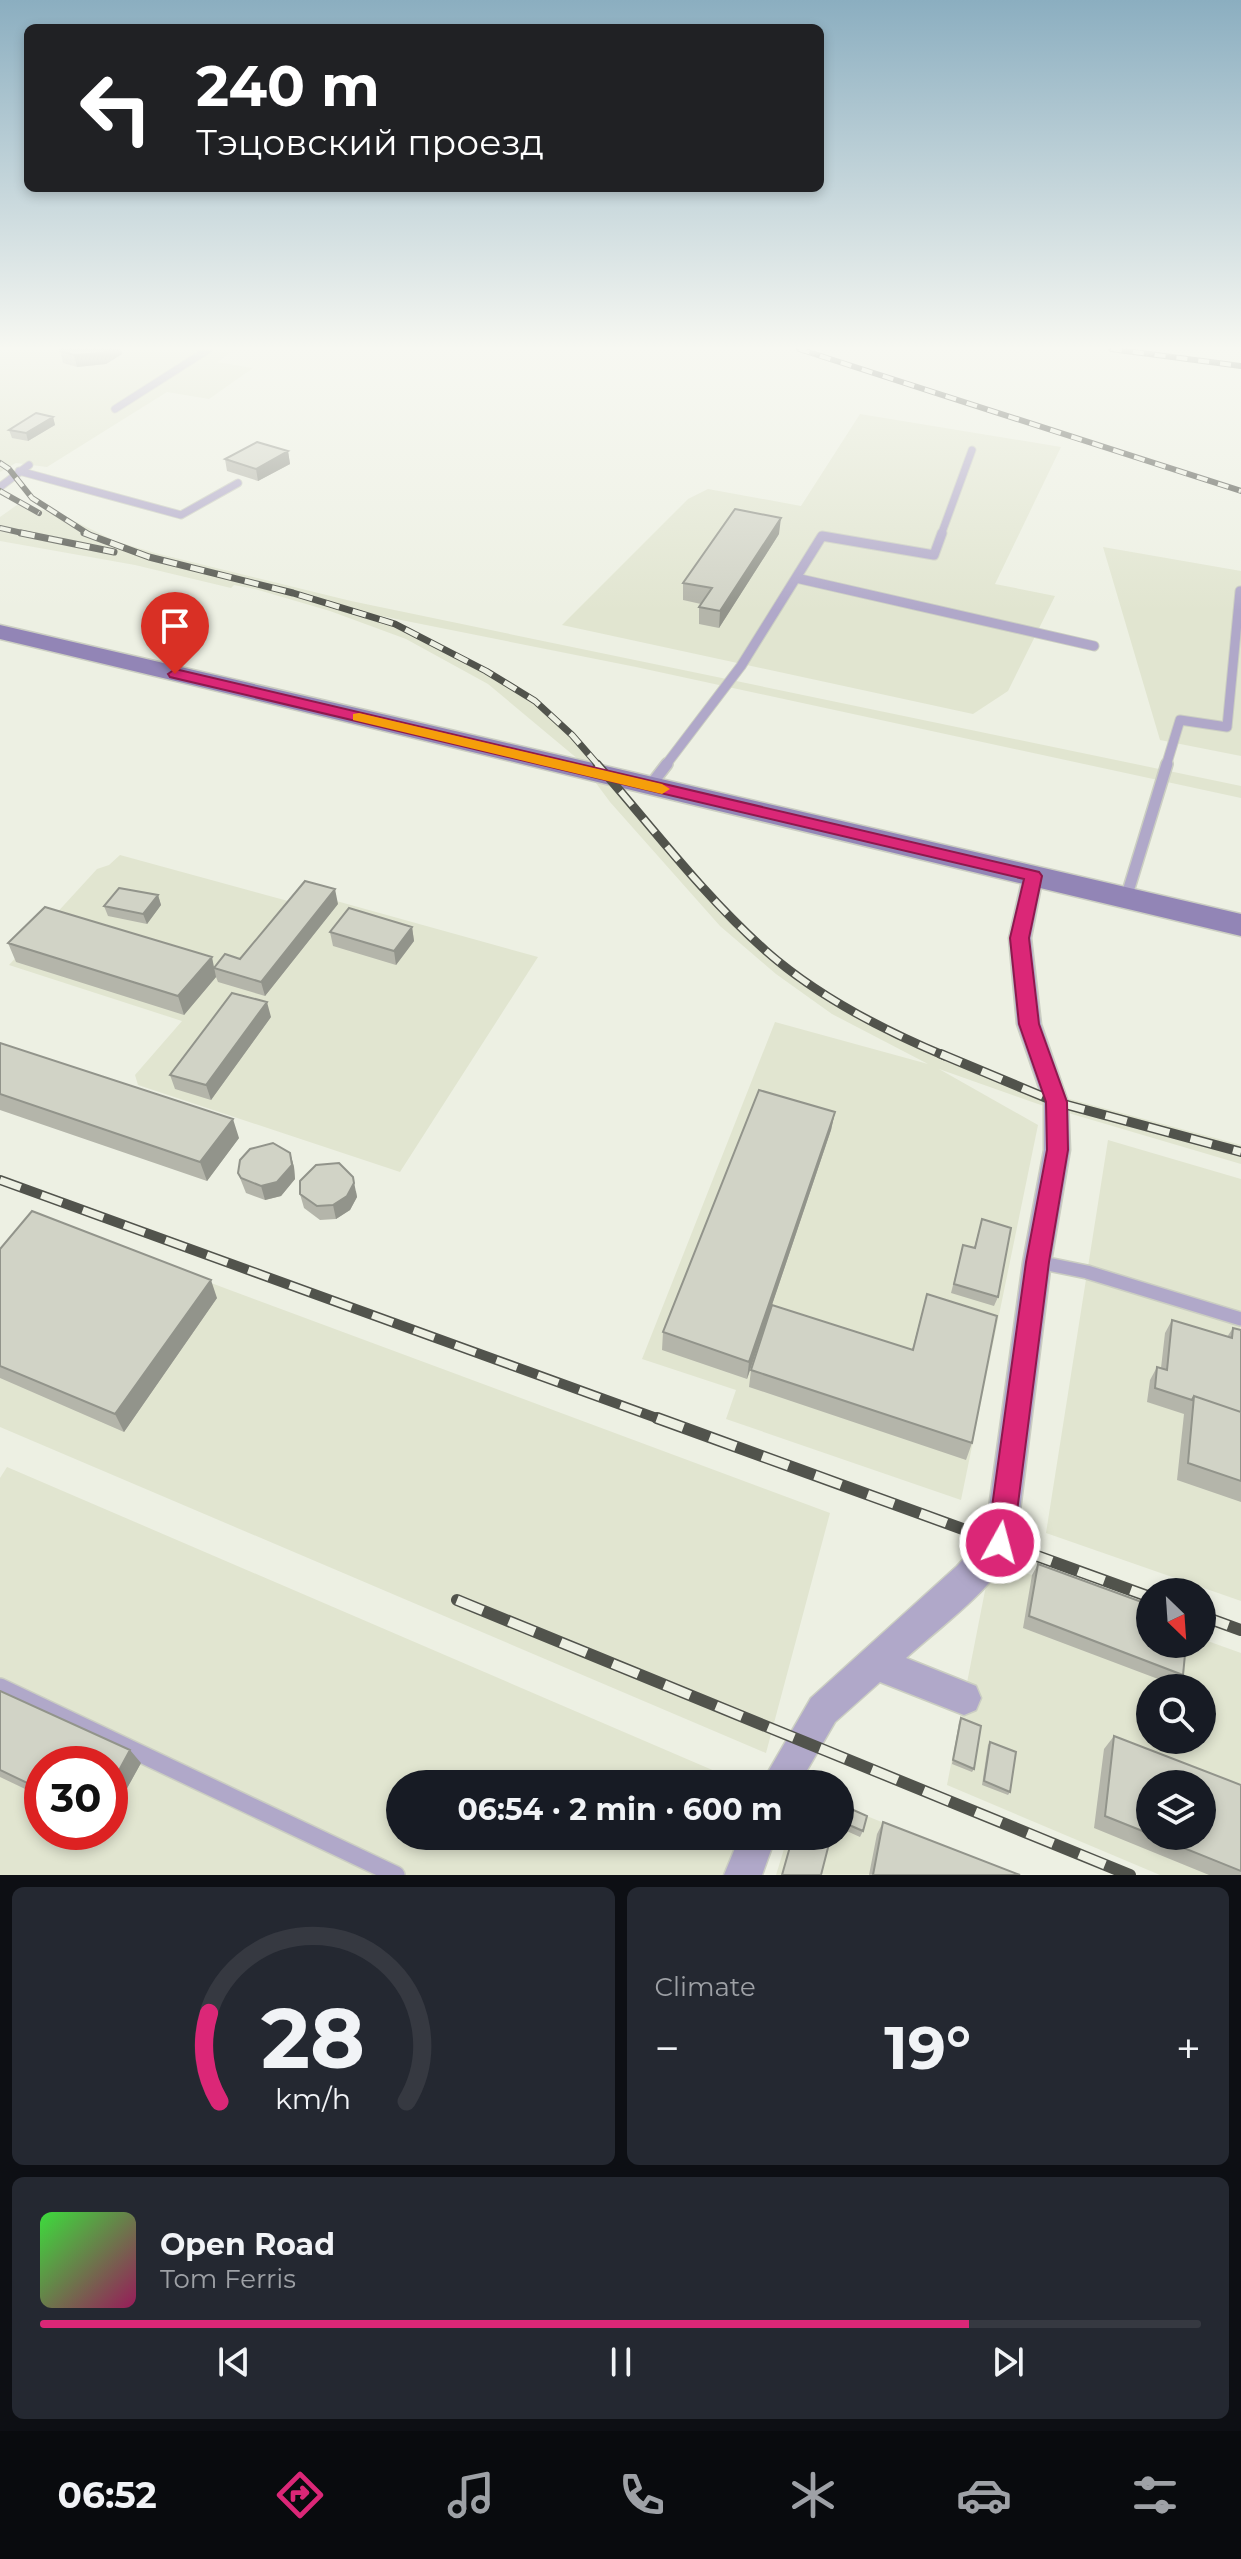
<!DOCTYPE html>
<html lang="en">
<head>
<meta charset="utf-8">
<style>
  body { margin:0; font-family:Montserrat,sans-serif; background:#242831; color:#f1f3f6; height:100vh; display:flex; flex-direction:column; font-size:30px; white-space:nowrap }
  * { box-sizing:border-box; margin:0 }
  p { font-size:26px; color:#9ea1a6 }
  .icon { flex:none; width:44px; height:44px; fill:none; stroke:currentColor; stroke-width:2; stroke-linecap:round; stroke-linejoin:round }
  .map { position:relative; height:1875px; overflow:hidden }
  .sheet { display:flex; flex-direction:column; gap:12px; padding:12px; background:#0d0f14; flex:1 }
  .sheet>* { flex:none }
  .hud { position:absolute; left:24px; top:24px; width:800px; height:168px; border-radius:12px; box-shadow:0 4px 12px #0003; background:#202124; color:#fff; overflow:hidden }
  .needle { width:52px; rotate:155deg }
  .buttons { position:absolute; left:1136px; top:1578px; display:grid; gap:16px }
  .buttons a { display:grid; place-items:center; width:80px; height:80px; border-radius:50%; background:#171b24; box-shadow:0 4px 12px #0003; font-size:40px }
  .speed { position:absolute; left:24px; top:1746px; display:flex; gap:16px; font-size:40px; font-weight:700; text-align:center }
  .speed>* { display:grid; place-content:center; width:104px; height:104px; border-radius:50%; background:#171b24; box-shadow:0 4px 12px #0003; line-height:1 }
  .speed .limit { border:12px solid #d22; background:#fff; color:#111 }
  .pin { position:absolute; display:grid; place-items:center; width:68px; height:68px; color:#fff; margin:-82px -34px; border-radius:50% 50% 50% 0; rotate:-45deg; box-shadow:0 0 8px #0007 }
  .pin .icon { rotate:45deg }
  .me { position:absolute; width:88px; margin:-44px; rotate:7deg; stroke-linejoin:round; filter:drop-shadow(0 0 6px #0008) }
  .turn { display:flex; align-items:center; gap:28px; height:168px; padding:0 40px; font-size:36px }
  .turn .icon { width:104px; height:104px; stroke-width:2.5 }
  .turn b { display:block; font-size:56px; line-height:68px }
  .big { font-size:60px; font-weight:700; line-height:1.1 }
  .sheet .widget { flex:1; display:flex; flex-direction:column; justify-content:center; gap:12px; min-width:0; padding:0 28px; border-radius:12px; background:#242831 }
  .sheet .dial { align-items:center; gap:0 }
  .dial svg { height:208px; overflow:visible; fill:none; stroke:#363941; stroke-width:7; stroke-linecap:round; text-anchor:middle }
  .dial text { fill:#f1f3f6; stroke:none }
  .song { display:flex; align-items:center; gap:24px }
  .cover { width:96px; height:96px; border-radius:12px; background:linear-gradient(135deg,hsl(120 70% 55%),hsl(330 70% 35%)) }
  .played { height:8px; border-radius:4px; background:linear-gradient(90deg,#db2777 80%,#363941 80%) }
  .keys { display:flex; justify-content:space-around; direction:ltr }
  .heat { display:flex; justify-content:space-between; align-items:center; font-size:44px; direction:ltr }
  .sheet .tiles { flex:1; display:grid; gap:12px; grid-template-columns:1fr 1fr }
  .widget:last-child { grid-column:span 2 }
  .trip { position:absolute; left:386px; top:1770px; width:468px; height:80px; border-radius:40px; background:#171b24; box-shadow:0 4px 12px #0003; font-weight:700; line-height:80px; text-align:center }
  .tab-bar { display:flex; height:128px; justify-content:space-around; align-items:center; background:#090b0e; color:#9ea1a6 }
  .tab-bar .icon { width:56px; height:56px }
  .tab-bar .current { color:#db2777 }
  .tab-bar b { font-size:36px; color:#f1f3f6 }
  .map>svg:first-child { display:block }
  .built { fill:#e1e5d0; fill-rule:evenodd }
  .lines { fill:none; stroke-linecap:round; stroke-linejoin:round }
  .lane-far4-casing { stroke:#cbcec2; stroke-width:9 }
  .lane-far3-casing { stroke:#cbcec2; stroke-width:11 }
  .lane-far2-casing { stroke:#cbcec2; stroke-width:14 }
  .lane-far1-casing { stroke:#cbcec2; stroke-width:16 }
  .lane-casing { stroke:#cbcec2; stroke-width:20 }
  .street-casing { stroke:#cbcec2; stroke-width:3 }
  .secondary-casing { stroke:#cbcec2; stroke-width:3 }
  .lane-far4 { stroke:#b0a8c9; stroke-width:7 }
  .lane-far3 { stroke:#b0a8c9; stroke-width:9 }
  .lane-far2 { stroke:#b0a8c9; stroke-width:11 }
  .lane-far1 { stroke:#b0a8c9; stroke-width:13 }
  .lane { stroke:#b0a8c9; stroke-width:17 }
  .street { fill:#b0a8c9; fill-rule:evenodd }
  .secondary { fill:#9285b6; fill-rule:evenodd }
  .rail-far4-casing { stroke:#51534c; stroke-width:6 }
  .rail-far3-casing { stroke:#51534c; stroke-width:7 }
  .rail-far2-casing { stroke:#51534c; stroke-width:9 }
  .rail-far1-casing { stroke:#51534c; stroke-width:10 }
  .rail-casing { stroke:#51534c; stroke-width:12 }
  .rail-far4 { stroke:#edf0e3; stroke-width:4; stroke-dasharray:11; stroke-linecap:butt }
  .rail-far3 { stroke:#edf0e3; stroke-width:5; stroke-dasharray:14; stroke-linecap:butt }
  .rail-far2 { stroke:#edf0e3; stroke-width:6; stroke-dasharray:18; stroke-linecap:butt }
  .rail-far1 { stroke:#edf0e3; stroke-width:7; stroke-dasharray:22; stroke-linecap:butt }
  .rail { stroke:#edf0e3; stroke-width:9; stroke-dasharray:28; stroke-linecap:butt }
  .wall { fill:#b4b5aa; fill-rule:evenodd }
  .shaded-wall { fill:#92948b }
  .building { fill:#d1d3c6; stroke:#92948b; stroke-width:2 }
  .route { fill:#db2777; stroke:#8e194d; stroke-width:2 }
  .slow { fill:#f59e0b }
</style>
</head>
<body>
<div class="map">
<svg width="1241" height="1875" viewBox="0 0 1241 1875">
  <rect width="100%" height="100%" fill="#edf0e3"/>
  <path class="built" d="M0 349H237L217 362 253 368 209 399 167 392 47 467 16 463 0 472Z
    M860 414 1061 447 995 584 1055 596 1008 691 973 714 562 625 688 499 708 489 801 506Z
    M17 505 58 513 115 541 155 553 351 601 1241 786V798L636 667 376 615 437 642 516 685 570 731 673 854 766 953 861 1015 948 1055 1036 1090 1241 1145V1164L1038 1104 939 1069 1038 1125 961 1500 726 1419 736 1390 642 1359 775 1022 928 1064 832 1014 776 974 720 926 610 802 579 760 488 684 406 639 330 611 255 589 234 585 231 588 135 565 0 541V517Z
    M1103 547 1241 571V756L1160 740Z
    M120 855 288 901 297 892 340 902 538 957 400 1172 138 1085 135 1075 182 1021 9 965 97 869 109 865Z
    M1108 1140 1241 1179V1601L1046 1533Z
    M31 1216 830 1513 766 1753 0 1427V1249Z
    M7 1467 745 1784H400V1836H745L727 1875H0V1478ZM42 1764H110V1832H42Z
    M991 1560 1150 1619V1644H1202V1639L1241 1653V1875H1160L947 1785ZM1150 1688H1202V1740H1150ZM1150 1784H1202V1836H1150Z
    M840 1805 1011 1875H776L788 1836H840Z"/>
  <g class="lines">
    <g class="lane-far4-casing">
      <path id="lane-far4" d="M115 409 209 349
        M19 471 181 515 238 483
        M0 487 29 465
        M941 535 972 450"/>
    </g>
    <g class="lane-far3-casing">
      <path id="lane-far3" d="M796 578 1094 646
        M665 766 741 666 822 536 934 555 942 533
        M1166 766 1180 720 1227 727 1240 591"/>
    </g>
    <g class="lane-far2-casing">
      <path id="lane-far2" d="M650 786 667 764
        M1126 898 1167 764"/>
    </g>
    <g class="lane-far1-casing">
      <path id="lane-far1" d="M1038 1262 1087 1272 1241 1319"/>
    </g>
    <g class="lane-casing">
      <path id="lane" d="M0 1687 396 1875"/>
    </g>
    <g class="street-casing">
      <path id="street" d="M1033 869 1043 876 1031 938 1041 1024 1068 1102 1070 1150 1051 1262 1016 1543C999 1585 940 1627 906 1658L976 1686 981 1698 976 1710 964 1715 880 1682 835 1722 799 1784H761L811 1698 957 1566 985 1536 1023 1262 1044 1150V1102L1017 1024 1009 938 1023 876Z
        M740 1836H776L762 1875H724Z"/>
    </g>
    <g class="secondary-casing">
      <path id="secondary" d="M0 625 1241 914V936L0 639Z"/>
    </g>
    <use href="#lane-far4" class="lane-far4"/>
    <use href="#lane-far3" class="lane-far3"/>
    <use href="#lane-far2" class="lane-far2"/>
    <use href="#lane-far1" class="lane-far1"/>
    <use href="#lane" class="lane"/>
    <use href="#street" class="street"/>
    <use href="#secondary" class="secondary"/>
    <g class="rail-far4-casing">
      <path id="rail-far4" d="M799 349 1241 491
        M1111 349 1241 366
        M0 463 9 469 32 498 90 535
        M0 491 39 513
        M0 528 31 535"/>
    </g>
    <g class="rail-far3-casing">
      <path id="rail-far3" d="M21 533 114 552
        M84 533 149 557 293 593 395 624 486 671 535 701 572 735 599 766"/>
    </g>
    <g class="rail-far2-casing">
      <path id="rail-far2" d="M597 764C652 827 703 895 766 951 817 996 883 1030 945 1056"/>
    </g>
    <g class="rail-far1-casing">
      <path id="rail-far1" d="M941 1054 1056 1102 1241 1152
        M0 1180 662 1420"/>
    </g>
    <g class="rail-casing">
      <path id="rail" d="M657 1418 1150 1597
        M457 1600 1130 1875
        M1202 1616 1241 1630"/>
    </g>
    <use href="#rail-far4" class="rail-far4"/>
    <use href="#rail-far3" class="rail-far3"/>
    <use href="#rail-far2" class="rail-far2"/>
    <use href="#rail-far1" class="rail-far1"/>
    <use href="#rail" class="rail"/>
  </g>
  <path class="wall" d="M60 349 122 354 106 364 77 367 63 363Z
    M53 417 55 425 28 441 12 438 9 430Z
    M288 451 290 464 258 481 227 471 225 459Z
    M779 534 719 628 699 624V607L701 604 683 600V583Z
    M158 895 161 905 147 924 108 916 104 906Z
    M338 904 265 996 218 982 216 977 184 1015 16 962 8 943 214 967 240 959Z
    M412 927 414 941 396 965 333 946 330 932Z
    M271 1017 211 1100 175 1089 170 1075Z
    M0 1043 239 1138 207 1181 0 1110Z
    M835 1112 831 1130 747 1379 662 1350 663 1332Z
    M290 1153 294 1167 295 1179 281 1196 265 1200 246 1193 238 1173Z
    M356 1191 357 1197 350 1210 336 1219 320 1220 304 1208 300 1194Z
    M982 1219 998 1297 994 1306 951 1293 963 1245 974 1248Z
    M0 1249 217 1298 124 1432 0 1378Z
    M927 1294 972 1443 966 1460 749 1387 751 1370 912 1350Z
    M1172 1320 1227 1337 1233 1328 1241 1330V1502L1177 1480 1184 1414 1147 1402 1150 1380 1157 1367 1161 1368 1165 1333Z
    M1038 1564 1183 1675 1174 1685 1023 1628 1032 1575Z
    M0 1691 141 1763 110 1819V1764H42V1797L0 1777Z
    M961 1718 974 1769 972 1772 952 1764 959 1722Z
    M1114 1736 1241 1785V1875H1209L1094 1828 1104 1749ZM1150 1784 1202 1836H1150Z
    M990 1742 1010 1792 1008 1795 982 1785 988 1745Z
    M840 1804 863 1831 860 1837 840 1828Z
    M883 1822 1020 1875H869L877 1834Z"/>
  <path class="shaded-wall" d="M109 349H121L122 354 106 364 77 367 74 355Z
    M53 417 55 425 28 441 26 433Z
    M288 451 290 464 258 481 256 469Z
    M781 518 779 534 719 628 720 611Z
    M335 889 338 904 265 996 261 982Z
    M158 895 161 905 147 924 143 914Z
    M412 927 414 941 396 965 394 951Z
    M212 957 216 977 184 1015 178 996Z
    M267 1002 271 1017 211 1100 206 1085Z
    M835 1112 831 1130 747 1379 749 1362Z
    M233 1119 239 1138 207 1181 200 1162Z
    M290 1153 294 1167 295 1179 281 1196 265 1200 261 1186Z
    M353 1177 357 1197 350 1210 336 1219 333 1205Z
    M211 1280 217 1298 124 1432 115 1414Z
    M130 1750 141 1763 110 1819V1787Z"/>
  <path class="building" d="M60 349H109L103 353 74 355 60 351Z
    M36 413 53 417 26 433 9 430Z
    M257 442 288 451 256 469 225 459Z
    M735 509 781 518 720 611 699 607 712 588 683 583Z
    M305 881 335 889 261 982 214 968 225 954 240 959Z
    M119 888 158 895 143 914 104 906Z
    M45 907 212 957 178 996 8 943Z
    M349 908 412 927 394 951 330 932Z
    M232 993 267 1002 206 1085 170 1075Z
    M0 1043 233 1119 200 1162 0 1094Z
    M759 1090 835 1112 749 1362 663 1332Z
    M273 1143 290 1153 292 1165 277 1182 261 1186 241 1178 238 1173 240 1160 250 1149Z
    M339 1163 353 1177 354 1183 347 1196 333 1205 317 1206 300 1194V1181L316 1165Z
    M32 1211 211 1280 115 1414 0 1366V1249Z
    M982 1219 1011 1228 998 1297 954 1284 963 1245 975 1248Z
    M927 1294 997 1316 972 1443 751 1370 772 1305 913 1350Z
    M1172 1320 1232 1338 1233 1328 1241 1330V1412L1194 1396 1192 1400 1155 1388 1157 1367 1167 1370Z
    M1194 1396 1241 1412V1481L1188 1463Z
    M1038 1564 1150 1605V1644H1186L1183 1675 1029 1616Z
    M0 1691 130 1750 110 1787V1764H42V1790L0 1770Z
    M961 1718 981 1726 974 1769 953 1760Z
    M1114 1736 1241 1785V1871L1154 1836H1202V1784H1150V1834L1105 1816Z
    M990 1742 1016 1752 1010 1792 984 1781Z
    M840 1804 867 1816 863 1831 840 1821Z
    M883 1822 1020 1875H873Z
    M793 1836H831L821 1875H782Z"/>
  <linearGradient id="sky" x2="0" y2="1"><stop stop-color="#8baec0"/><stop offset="0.57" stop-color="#f7f8f2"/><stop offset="1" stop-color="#f7f8f2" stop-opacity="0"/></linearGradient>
  <rect width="1241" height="611" fill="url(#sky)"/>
  <path class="route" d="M175 669 1039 872 1042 876 1029 938 1039 1024 1067 1102 1068 1150 1049 1262 1013 1543 1009 1552 1000 1556 991 1552 987 1543 1026 1262 1047 1150 1046 1102 1019 1024 1010 938 1024 879 170 677 168 674Z"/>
  <path class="slow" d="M359 713 662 784 670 789 662 794 353 720V714Z"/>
</svg>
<div class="buttons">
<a><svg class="needle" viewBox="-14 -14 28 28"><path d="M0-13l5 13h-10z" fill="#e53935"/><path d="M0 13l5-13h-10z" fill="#9ea1a6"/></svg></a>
<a><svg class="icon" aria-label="search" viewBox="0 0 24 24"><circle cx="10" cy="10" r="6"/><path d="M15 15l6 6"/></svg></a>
<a><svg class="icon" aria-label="layers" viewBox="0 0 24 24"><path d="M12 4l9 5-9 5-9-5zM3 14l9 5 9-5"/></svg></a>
</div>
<div class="speed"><div class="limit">30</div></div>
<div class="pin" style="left:175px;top:674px;background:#d93025"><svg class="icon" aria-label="arrive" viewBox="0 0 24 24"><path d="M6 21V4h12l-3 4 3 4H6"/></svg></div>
<svg class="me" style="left:1000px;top:1543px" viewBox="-20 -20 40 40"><circle r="17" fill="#db2777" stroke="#fff" stroke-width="3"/><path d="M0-11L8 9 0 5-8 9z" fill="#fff"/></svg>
<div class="trip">06:54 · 2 min · 600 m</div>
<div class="hud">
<div class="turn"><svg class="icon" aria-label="left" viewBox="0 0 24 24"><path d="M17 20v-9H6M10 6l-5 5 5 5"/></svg><div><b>240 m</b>Тэцовский проезд</div></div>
</div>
</div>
<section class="sheet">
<div class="tiles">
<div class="widget dial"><svg viewBox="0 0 100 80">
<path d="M14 69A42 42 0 1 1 86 69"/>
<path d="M14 69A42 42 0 0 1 10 35" stroke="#db2777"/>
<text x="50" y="56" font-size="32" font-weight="700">28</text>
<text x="50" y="72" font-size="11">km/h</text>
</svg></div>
<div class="widget"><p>Climate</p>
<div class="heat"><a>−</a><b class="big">19°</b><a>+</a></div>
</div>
<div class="widget">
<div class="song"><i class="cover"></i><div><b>Open Road</b><p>Tom Ferris</p></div></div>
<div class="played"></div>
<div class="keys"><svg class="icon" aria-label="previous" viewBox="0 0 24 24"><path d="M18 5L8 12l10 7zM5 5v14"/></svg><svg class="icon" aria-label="pause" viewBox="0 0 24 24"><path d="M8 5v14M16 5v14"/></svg><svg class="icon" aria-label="next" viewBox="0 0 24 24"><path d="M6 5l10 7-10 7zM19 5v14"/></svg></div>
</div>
</div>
</section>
<nav class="tab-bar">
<b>06:52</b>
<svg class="icon current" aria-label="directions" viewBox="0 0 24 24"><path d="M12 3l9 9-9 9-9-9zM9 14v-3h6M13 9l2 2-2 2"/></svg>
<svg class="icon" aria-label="music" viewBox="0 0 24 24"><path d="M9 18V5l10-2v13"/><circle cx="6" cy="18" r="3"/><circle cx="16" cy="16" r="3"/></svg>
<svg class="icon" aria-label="phone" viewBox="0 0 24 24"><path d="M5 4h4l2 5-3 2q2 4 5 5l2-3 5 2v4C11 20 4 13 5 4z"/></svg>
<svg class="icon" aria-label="climate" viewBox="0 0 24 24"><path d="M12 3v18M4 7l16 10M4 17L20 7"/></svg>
<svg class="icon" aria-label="car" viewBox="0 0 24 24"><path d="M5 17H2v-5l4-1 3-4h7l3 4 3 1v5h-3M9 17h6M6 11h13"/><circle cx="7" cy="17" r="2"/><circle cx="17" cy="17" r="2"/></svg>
<svg class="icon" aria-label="filters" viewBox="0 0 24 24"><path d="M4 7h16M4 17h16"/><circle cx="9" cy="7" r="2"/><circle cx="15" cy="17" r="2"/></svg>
</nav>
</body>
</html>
